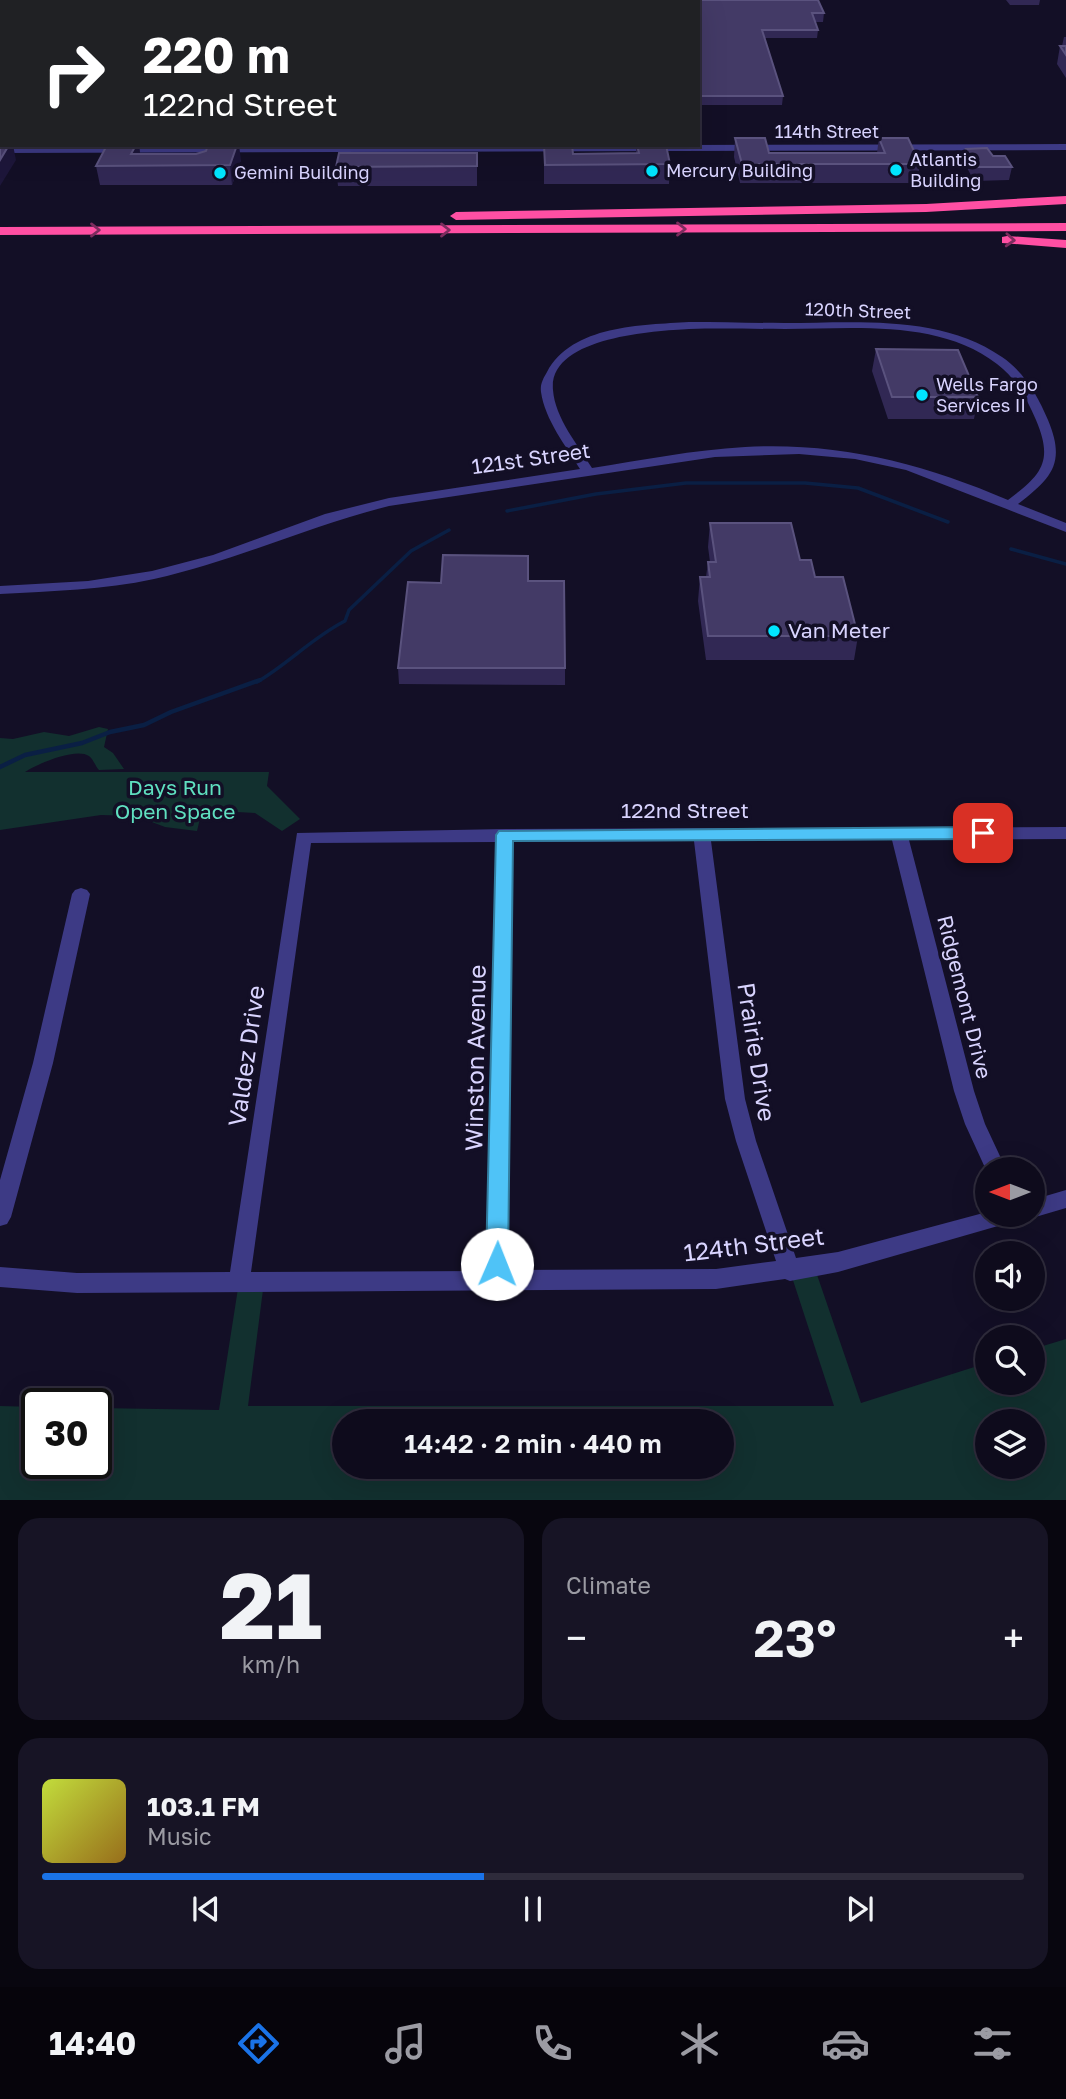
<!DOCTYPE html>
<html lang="en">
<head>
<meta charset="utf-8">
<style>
  body { margin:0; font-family:"Golos Text",sans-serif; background:#171425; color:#f1f3f6; height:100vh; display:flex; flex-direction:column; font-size:26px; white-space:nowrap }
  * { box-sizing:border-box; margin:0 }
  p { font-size:23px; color:#9b9ba3 }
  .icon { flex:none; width:38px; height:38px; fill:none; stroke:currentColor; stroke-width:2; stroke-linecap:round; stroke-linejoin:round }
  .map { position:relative; height:1500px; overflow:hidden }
  .drawer { display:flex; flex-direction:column; gap:18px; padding:18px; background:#08060f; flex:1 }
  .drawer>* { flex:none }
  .top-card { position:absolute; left:0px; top:0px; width:700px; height:147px; box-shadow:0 7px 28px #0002,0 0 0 2px #2e2b3b; background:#202124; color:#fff; overflow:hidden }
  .needle { width:46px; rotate:270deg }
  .tools { position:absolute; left:975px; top:1157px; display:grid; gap:14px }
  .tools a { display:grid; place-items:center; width:70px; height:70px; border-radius:50%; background:#0e0b1c; box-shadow:0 7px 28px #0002,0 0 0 2px #2e2b3b; font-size:35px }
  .speed { position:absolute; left:21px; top:1388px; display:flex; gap:14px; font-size:35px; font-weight:700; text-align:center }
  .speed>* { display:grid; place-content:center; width:91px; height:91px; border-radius:50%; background:#0e0b1c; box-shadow:0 7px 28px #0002,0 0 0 2px #2e2b3b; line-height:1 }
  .speed .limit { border:4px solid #111; border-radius:10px; background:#fff; color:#111 }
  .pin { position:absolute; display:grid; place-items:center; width:60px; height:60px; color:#fff; margin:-30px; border-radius:14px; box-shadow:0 4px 10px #0006 }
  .me { position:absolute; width:77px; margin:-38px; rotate:1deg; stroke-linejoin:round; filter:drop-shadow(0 0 5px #0008) }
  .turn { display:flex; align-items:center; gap:24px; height:147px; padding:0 28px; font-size:32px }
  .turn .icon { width:91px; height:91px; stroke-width:2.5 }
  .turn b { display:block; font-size:49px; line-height:60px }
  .big { font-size:52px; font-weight:600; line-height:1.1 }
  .drawer .card { flex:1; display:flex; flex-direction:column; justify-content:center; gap:10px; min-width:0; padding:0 24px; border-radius:21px; background:#171425 }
  .drawer .dial { align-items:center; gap:0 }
  .dial b { font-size:91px; line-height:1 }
  .song { display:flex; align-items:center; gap:21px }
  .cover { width:84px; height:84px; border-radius:10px; background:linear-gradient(135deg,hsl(70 70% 55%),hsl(40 70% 35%)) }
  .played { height:7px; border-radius:4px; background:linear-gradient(90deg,#1a73e8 45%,#2e2b3b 45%) }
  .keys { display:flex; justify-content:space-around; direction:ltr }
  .heat { display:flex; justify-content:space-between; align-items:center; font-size:38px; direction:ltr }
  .drawer .tiles { flex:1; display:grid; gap:18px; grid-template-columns:1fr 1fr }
  .card:last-child { grid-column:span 2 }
  .trip { position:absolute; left:332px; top:1409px; width:402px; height:70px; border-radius:35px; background:#0e0b1c; box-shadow:0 7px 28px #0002,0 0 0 2px #2e2b3b; font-weight:600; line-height:70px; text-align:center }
  .tabs { display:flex; height:112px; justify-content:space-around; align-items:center; background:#06040b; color:#9b9ba3 }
  .tabs .icon { width:49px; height:49px }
  .tabs .current { color:#1a73e8 }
  .tabs b { font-size:32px; color:#f1f3f6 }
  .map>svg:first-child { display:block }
  .green { fill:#12302f; fill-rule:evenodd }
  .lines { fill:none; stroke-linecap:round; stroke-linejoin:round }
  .stream-far1 { stroke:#0a1f44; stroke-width:3.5 }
  .stream { stroke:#0a1f44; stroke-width:4.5 }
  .minor { fill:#3d3a85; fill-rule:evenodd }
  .highway { fill:#ff4fa3; fill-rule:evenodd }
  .wall { fill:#312854 }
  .shaded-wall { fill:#1d163a }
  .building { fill:#433a66; stroke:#5a527e; stroke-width:2 }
  .oneway { stroke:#7d2c5e }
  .route { fill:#4fc3f7; stroke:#337fa1; stroke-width:2 }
  .poi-dot { fill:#00e5ff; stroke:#130f26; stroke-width:2.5 }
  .labels { text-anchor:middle; stroke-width:7; stroke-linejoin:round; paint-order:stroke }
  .far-street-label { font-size:18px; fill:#d9d4ff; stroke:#130f26 }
  .far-poi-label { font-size:18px; fill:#d9d4ff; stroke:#130f26; text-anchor:start }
  .street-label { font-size:21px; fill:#d9d4ff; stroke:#130f26 }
  .poi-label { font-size:21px; fill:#d9d4ff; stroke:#130f26; text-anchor:start }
  .park-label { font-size:21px; fill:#5fe0c0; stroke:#130f26 }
  .near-street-label { font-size:24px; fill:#d9d4ff; stroke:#130f26 }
</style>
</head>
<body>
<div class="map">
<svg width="1066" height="1501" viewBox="0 0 1066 1501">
  <rect width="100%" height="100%" fill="#130f26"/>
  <path class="green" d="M99 727 108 729 104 747 113 753 124 769 99 770C95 766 94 760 89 756 76 747 37 764 25 772H269L267 786 300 819 282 831 255 813 202 810 197 831 165 827 136 816 101 815 0 830V738L13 739 44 732 69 736Z
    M814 1266 861 1403 987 1363V1382H1032L1033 1349 1066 1339V1500L0 1501V1406L37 1407V1463H96V1408L219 1410 239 1282H264L248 1406H834L790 1271ZM345 1421H723V1466H345ZM987 1421H1032V1466H987Z"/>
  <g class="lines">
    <path class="stream-far1" d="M507 511 596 494 686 483H805L858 488 948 522
      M1011 549 1066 564
      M257 682C288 664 313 637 345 621L349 610 411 551 449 530"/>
    <path class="stream" d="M0 767 25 755 82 743 110 732 144 725 171 712 260 680"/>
    <path class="minor" d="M337 0H345L346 2H339Z
      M1066 144V150L0 153V147Z
      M689 322C721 322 753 323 784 323 855 323 940 314 1002 357 1024 372 1038 396 1048 420 1066 463 1052 478 1018 504L1066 523V532L906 470 855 459 799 454 715 457 389 506C309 526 235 561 154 579 104 590 52 591 0 594V586L88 581 152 571 213 555 325 514 389 498 580 469C566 446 545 420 541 392 540 384 543 379 547 372 572 325 642 325 689 322ZM689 329C721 328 753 329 785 329 853 329 939 319 997 364 1016 378 1027 399 1036 420 1054 462 1041 475 1008 500 922 463 838 442 745 447 693 450 642 460 592 468 578 445 555 418 553 390 548 337 654 331 689 329Z
      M1066 827V839L909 840 974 1091 985 1124 1006 1169H987V1172L965 1124 954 1091 892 840 711 841 745 1099 756 1141 796 1258 838 1252 987 1212V1214H1022L1019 1220 838 1272 790 1281 785 1279 716 1289 77 1293 0 1287V1267L77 1273 230 1272 297 833 505 829ZM694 841 725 1099 736 1141 776 1261 716 1269 508 1270 513 842ZM496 842 486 1271 251 1272 311 843Z
      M81 888 87 890 90 894 53 1063 11 1217 7 1224 0 1226V1180L33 1063 72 894 75 890Z
      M1066 1190V1208L1032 1218 1025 1215 1032 1214V1200Z"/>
    <path class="highway" d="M1066 196V204L926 212 456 220 450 216 456 212 926 204Z
      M1066 223V231L0 235V227Z
      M1007 236 1066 240V248L1002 243V237Z"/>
  </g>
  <path class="wall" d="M675 0H818L824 13 823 22H815L818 30 817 38H765L783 96 782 105H698V2H675Z
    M1006 0H1040L1039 5H1010Z
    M1064 37H1066V78L1057 64 1060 46H1062Z
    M735 138 769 153H877L879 138 920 164 917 183H740L734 157Z
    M139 145 140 154 241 160 232 185H100L96 166Z
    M544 145 573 154 636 153V145H666L670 164 669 184H544Z
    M966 149 993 156 1012 167 1009 180 974 181 964 162Z
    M477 153V186H338L336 167Z
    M876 349 978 397 974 419H888L872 371Z
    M710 523 800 560 815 577 858 636 854 660H706L698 601 700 577H706L708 562H710L708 547Z
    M528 581 565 668V685L399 684 398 668 441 583Z"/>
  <path class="shaded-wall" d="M9 145H13L16 160 0 186V160Z
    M136 145H139L141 160 131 154Z
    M237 145H239L241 160 232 185 230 165Z"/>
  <path class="building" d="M186 0H290L289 2H185Z
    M405 0H485V2H405Z
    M677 0H818L824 13H812L818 30H762L783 96H698V2H677Z
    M1060 46H1066V55Z
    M2 54V87H0V56Z
    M735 138H765L769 153H885L879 138H908L920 164H742Z
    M0 142H2V145H9L0 160Z
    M107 145H136L131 154H196L206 151 208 145H237L230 165 96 166Z
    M544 145H572L573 154 639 153 637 145H666L670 164 545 165Z
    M987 148 993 156H1005L1012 167H976L966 149Z
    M339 153H477V166L336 167Z
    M876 349 958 350 978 397H892Z
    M710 523H791L800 560H811L815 577H843L858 636H708L700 577H710L708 562H716Z
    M443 555 528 556V581H564L565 668H398L408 582 441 583Z"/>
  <defs><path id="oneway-chevron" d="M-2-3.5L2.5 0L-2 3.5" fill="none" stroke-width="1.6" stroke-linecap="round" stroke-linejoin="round" transform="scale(1.75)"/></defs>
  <g class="oneway">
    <use href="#oneway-chevron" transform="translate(681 229)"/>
    <use href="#oneway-chevron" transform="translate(95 230)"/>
    <use href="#oneway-chevron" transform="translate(445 230)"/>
    <use href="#oneway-chevron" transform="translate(1010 240) rotate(3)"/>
  </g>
  <path class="route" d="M983 827 991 833 983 839 513 841 508 1264 505 1271 497 1274 489 1271 486 1264 496 835 499 831Z"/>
  <g class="poi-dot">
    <circle cx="896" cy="170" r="7"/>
    <circle cx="652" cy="171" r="7"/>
    <circle cx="220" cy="173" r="7"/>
    <circle cx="922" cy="395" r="7"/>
    <circle cx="774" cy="631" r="7"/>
  </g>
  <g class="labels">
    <g class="far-street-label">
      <text x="827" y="138">114th Street</text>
      <text transform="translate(858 311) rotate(2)" y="6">120th Street</text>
    </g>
    <g class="far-poi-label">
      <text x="910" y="166">Atlantis<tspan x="910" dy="21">Building</tspan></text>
      <text x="666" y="177">Mercury Building</text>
      <text x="234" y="179">Gemini Building</text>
      <text x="936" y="391">Wells Fargo<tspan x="936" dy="21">Services II</tspan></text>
    </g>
    <g class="street-label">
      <text transform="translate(531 459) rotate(-8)" y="7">121st Street</text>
      <text x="685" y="818">122nd Street</text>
      <text transform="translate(964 997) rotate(76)" y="7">Ridgemont Drive</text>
    </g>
    <g class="poi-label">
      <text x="788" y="638">Van Meter</text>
    </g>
    <g class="park-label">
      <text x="175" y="795">Days Run<tspan x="175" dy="24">Open Space</tspan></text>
    </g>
    <g class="near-street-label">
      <text transform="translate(756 1052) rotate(81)" y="8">Prairie Drive</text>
      <text transform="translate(247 1056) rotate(-82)" y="8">Valdez Drive</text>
      <text transform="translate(476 1058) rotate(-89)" y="8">Winston Avenue</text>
      <text transform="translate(754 1245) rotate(-7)" y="8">124th Street</text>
    </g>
  </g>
</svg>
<div class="tools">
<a><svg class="needle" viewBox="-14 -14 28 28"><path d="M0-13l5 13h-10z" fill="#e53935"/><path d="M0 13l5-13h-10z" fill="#9b9ba3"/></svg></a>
<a><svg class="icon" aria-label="sound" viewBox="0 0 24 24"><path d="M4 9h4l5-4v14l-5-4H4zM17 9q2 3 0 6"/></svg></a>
<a><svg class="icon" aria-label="search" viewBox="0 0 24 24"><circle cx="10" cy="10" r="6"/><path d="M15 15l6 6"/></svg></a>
<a><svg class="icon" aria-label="layers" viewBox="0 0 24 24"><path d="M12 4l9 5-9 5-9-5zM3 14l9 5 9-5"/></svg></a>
</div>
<div class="speed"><div class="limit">30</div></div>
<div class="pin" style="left:983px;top:833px;background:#d93025"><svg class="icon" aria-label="arrive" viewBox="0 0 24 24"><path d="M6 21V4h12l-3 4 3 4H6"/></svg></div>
<svg class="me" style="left:497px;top:1264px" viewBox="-20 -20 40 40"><circle r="19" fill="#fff"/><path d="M0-13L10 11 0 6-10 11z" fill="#4fc3f7"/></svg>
<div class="trip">14:42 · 2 min · 440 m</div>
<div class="top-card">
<div class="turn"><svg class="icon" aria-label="right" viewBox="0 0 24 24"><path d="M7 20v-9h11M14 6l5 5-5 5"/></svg><div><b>220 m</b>122nd Street</div></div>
</div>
</div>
<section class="drawer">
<div class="tiles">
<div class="card dial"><b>21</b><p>km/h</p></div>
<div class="card"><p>Climate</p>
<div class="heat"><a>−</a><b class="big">23°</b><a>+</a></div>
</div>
<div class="card">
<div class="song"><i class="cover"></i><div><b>103.1 FM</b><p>Music</p></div></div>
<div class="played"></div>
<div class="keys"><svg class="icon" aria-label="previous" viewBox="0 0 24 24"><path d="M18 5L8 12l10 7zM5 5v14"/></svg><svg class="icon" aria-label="pause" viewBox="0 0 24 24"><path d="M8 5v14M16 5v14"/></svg><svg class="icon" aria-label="next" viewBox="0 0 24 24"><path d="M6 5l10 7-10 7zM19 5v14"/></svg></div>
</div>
</div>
</section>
<nav class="tabs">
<b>14:40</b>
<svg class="icon current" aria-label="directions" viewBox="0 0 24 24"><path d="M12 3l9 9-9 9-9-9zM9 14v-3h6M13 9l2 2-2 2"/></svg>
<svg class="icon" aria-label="music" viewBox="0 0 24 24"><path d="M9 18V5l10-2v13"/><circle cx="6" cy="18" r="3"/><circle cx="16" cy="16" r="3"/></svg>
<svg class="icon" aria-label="phone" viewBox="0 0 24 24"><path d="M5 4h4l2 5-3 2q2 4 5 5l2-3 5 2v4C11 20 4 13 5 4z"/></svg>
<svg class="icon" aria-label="climate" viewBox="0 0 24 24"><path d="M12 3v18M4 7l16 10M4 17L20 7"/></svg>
<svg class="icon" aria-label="car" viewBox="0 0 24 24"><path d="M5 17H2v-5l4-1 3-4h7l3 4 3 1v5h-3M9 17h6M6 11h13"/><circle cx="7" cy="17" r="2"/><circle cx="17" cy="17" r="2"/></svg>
<svg class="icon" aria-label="filters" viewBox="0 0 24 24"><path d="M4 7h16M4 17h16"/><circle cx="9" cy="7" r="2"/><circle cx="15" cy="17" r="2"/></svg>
</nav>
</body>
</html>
